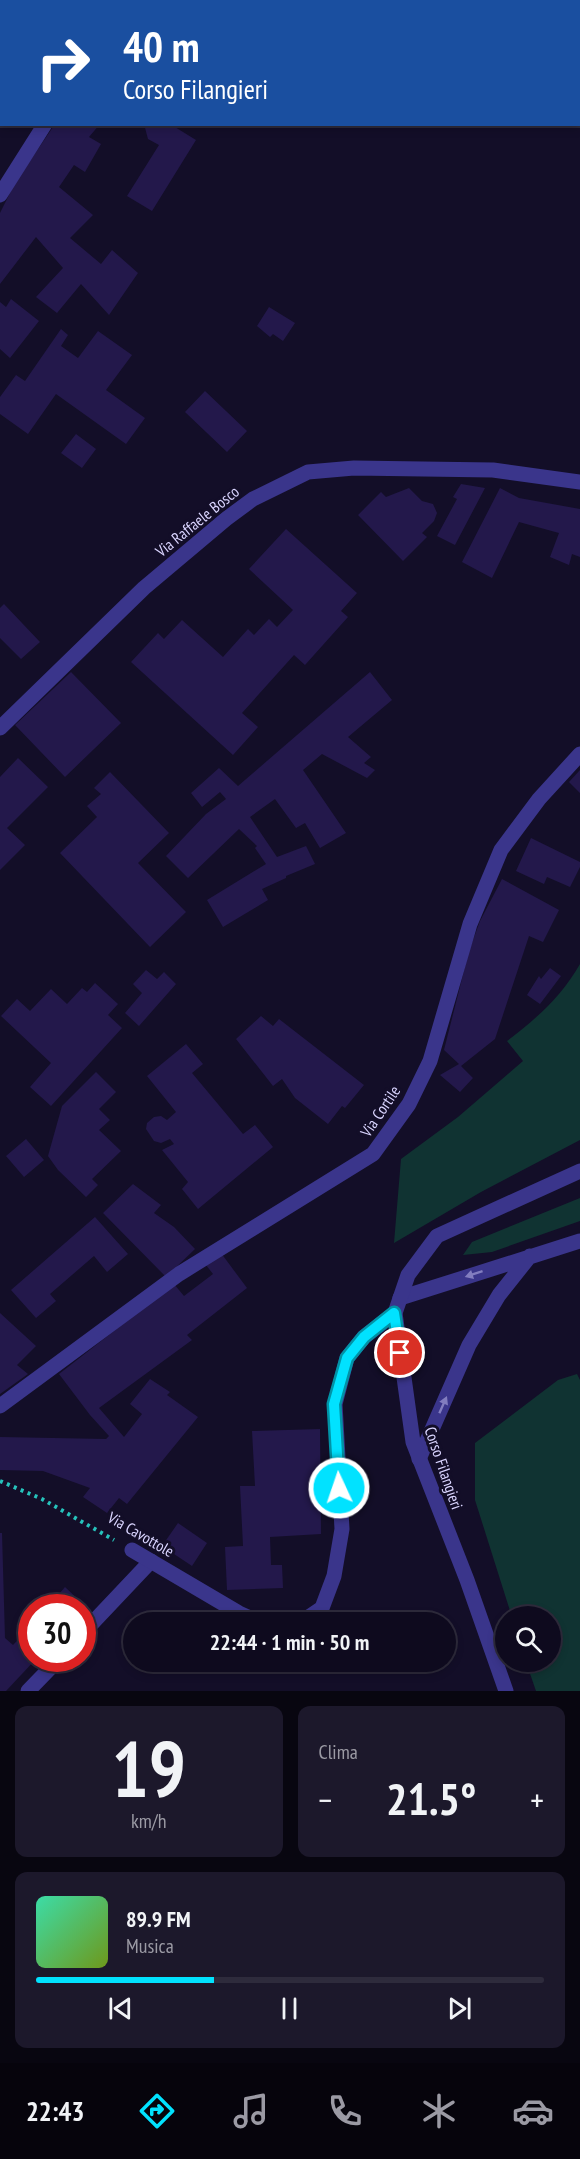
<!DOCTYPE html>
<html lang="it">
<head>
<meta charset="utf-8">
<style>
  body { margin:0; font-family:"PT Sans Narrow",sans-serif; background:#1c182b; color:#f1f3f6; height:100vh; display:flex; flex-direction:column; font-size:22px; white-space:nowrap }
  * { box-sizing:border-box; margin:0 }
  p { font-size:20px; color:#9b9aa4 }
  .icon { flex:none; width:33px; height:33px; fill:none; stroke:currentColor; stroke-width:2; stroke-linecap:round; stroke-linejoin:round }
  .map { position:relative; height:1691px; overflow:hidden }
  .details { display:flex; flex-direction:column; gap:15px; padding:15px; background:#080610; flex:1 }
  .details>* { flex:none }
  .guide { position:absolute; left:0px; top:0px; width:580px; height:126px; box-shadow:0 3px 9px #0003,0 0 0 2px #2e2b3c; background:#1a4fa0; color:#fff; overflow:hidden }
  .buttons { position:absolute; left:495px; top:1606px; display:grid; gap:12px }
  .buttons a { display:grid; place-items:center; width:66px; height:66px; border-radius:50%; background:#0e0a1e; box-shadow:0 3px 9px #0003,0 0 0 2px #2e2b3c; font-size:30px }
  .speed { position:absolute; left:18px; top:1594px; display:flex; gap:12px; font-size:30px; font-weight:700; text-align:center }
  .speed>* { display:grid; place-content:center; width:78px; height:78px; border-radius:50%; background:#0e0a1e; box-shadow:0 3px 9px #0003,0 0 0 2px #2e2b3c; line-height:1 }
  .speed .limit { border:9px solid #d22; background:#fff; color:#111 }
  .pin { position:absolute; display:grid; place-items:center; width:51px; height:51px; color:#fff; margin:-26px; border:3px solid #fff; border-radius:50%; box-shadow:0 2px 6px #0007 }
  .me { position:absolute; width:66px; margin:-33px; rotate:357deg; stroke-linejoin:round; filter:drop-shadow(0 0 4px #0008) }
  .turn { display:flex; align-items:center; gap:21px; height:126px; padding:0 24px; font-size:27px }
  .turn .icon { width:78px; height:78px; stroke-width:2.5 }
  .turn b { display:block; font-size:42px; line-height:51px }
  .big { font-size:45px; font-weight:700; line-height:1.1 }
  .details .widget { flex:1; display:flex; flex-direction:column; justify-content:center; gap:9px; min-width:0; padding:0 21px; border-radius:12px; background:#1c182b }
  .details .dial { align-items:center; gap:0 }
  .dial b { font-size:78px; line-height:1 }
  .song { display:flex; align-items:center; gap:18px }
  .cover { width:72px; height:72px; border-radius:9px; background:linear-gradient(135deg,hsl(160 70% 55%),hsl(80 70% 35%)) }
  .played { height:6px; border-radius:3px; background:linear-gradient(90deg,#01e2ff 35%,#2e2b3c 35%) }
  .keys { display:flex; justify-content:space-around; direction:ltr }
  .heat { display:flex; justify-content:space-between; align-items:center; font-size:33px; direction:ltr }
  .details .tiles { flex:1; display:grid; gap:15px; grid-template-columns:1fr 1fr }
  .widget:last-child { grid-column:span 2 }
  .trip { position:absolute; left:123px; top:1612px; width:333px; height:60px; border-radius:30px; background:#0e0a1e; box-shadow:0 3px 9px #0003,0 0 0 2px #2e2b3c; font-weight:700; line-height:60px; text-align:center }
  .dock { display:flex; height:96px; justify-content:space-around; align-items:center; background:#06040c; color:#9b9aa4 }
  .dock .icon { width:42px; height:42px }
  .dock .current { color:#01e2ff }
  .dock b { font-size:27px; color:#f1f3f6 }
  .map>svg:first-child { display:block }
  .green { fill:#103332 }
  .building { fill:#23184b }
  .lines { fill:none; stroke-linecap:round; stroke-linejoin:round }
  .path { stroke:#26c2bb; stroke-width:4; stroke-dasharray:3 4.5; stroke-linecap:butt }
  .service { stroke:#3a358b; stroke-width:15 }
  .minor { stroke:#3a358b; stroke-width:15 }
  .tertiary { stroke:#3a358b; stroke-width:15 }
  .oneway { fill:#827dbf }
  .route-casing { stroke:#0193a6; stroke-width:15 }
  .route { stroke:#01e2ff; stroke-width:10 }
  .labels { text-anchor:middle; stroke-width:6; stroke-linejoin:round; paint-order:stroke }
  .street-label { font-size:16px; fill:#dad5ff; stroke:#130e28 }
</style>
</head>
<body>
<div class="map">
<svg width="580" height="1691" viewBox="0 0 580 1691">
  <rect width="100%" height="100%" fill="#130e28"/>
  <path class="green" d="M580 964V1140L481 1192 394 1243 401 1159 458 1117 523 1061 507 1041C537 1018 561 997 580 964Z
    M580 1198V1221L492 1252 463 1255 472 1242Z
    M577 1374 580 1380V1691H536L526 1662H550V1617H512L475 1500V1443L558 1380Z"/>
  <path class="building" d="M55 124H100L89 137 101 144 85 172 74 165 59 187 93 215 70 238 101 264 112 250 138 273 109 315 81 284 57 313 36 297 63 268 36 237 0 284V213L15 183Z
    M144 124H170L196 140 152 211 127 196 159 145 148 139Z
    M11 299 39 321 10 358 0 349V302L6 307Z
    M269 307 295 323 283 341 273 334 270 337 257 326Z
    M61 329 68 335 61 346 78 358 98 331 132 355 106 390 145 418 126 444 56 394 28 434 0 414V397L16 375 25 381Z
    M205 391 247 431 227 452 185 412Z
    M76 434 96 449 82 468 61 453Z
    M461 484 485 488 455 545 437 536 457 499 453 497Z
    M409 488 422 501 433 504 437 513 434 521 422 533 427 537 403 561 358 515 381 492 386 497Z
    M500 488 519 498 580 509V557L572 554 569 565 550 557 559 533 519 522 492 578 462 562Z
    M286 529 357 593 341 611 348 617 305 665 294 655 242 713 258 727 233 755 131 662 158 633 164 639 182 620 223 657 248 629 254 635 269 619 277 627 293 610 249 569Z
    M4 604 40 642 21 659 0 638V608Z
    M71 672 121 723 65 777 15 725Z
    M370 672 392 700 348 737 371 757 364 763 375 770 367 778 322 754 303 770 346 833 320 848 305 823 296 828 275 799 250 817 277 857 306 846 315 864 286 876V878L262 889 268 900 223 927 207 900 266 864 255 848 257 846 239 829 188 878 166 856 206 814 226 799 220 792 202 807 191 793 219 768 238 786Z
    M18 758 48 787 7 828 25 845 0 870V777Z
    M580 770V793L569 782Z
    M110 772 169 833 138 863 186 912 150 947 60 853 97 817 87 806 101 794 94 788Z
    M531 838 580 862V867L570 887 547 877 544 884 516 871Z
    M502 879 559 910 543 942 529 936 495 1039 461 1066 473 1078 460 1092 440 1075 459 1064 444 1050 469 951 480 921Z
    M550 968 561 976 540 1004 527 995 539 976 541 979Z
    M146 970 157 979 164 972 176 984 139 1026 125 1013 142 993 133 984Z
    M95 983 118 1004 108 1015 122 1028 51 1106 30 1087 51 1063 1 1016 17 999 30 1011 51 989 67 1004 82 988 87 992Z
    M261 1016 273 1026 279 1019 364 1085 345 1108 342 1106 328 1124 295 1098 282 1079 273 1086 236 1039Z
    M186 1044 203 1064 192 1073 243 1134 255 1125 273 1147 198 1209 182 1189 188 1182 162 1150 174 1144 170 1139 161 1143 154 1141 146 1129 147 1123 154 1117 161 1116 167 1120 176 1112 147 1076Z
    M96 1072 116 1092 99 1109 110 1120 99 1130 121 1151 92 1179 98 1185 86 1197 58 1170 48 1156 62 1106Z
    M26 1139 44 1160 24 1177 6 1156Z
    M133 1184 161 1205 154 1213 174 1227 195 1249 166 1277 103 1213Z
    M95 1217 128 1254 107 1272 94 1256 50 1294 56 1301 36 1318 11 1290Z
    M221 1253 247 1288 187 1335 192 1340 99 1408 124 1437 142 1414 130 1404 150 1379 170 1392 167 1395 198 1417 127 1504 119 1498 107 1513 83 1497 90 1488 43 1471 0 1470V1437L106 1439 109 1436 90 1415 59 1374 174 1284 184 1296 213 1274 206 1265Z
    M0 1313 36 1346 17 1365 28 1374 0 1394Z
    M320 1429 321 1534 270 1537 271 1565H282L283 1588 227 1590 225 1547 243 1546 240 1486H255L252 1431Z
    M178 1523 207 1543 192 1566 162 1546Z
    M0 1533H2L5 1638 13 1645 32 1625V1659H36L6 1691H0Z
    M65 1587 85 1606 83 1608H47Z"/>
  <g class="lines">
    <path class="path" d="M0 1481 42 1499 114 1540"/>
    <path class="service" d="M448 0 449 2
      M501 2 504 0
      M400 1298 580 1241
      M419 1459 469 1345 499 1295 530 1256
      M82 1634 151 1561
      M28 1691 59 1659"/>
    <path class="minor" d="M85 0 86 2
      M0 195 45 124
      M0 1406 179 1274 373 1154 409 1104 430 1061 470 924 501 850 539 799 580 754
      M132 1550 239 1613 261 1623
      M300 1623 322 1608 334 1576 342 1529 335 1404 347 1358 364 1337 395 1313"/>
    <path class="tertiary" d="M0 728 144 588 226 519 253 499 308 472 354 468 493 470 580 482
      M506 1691 467 1580 413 1442 395 1313 408 1275 437 1236 580 1171"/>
  </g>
  <defs><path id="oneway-solid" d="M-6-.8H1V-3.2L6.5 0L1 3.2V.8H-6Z" transform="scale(1.5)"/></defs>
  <g class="oneway">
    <use href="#oneway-solid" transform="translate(474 1274) rotate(162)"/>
    <use href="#oneway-solid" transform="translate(443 1405) rotate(-66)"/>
  </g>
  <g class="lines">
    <g class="route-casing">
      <path id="route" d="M339 1488 334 1404 347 1358 364 1337 394 1313 400 1353"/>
    </g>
    <use href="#route" class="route"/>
  </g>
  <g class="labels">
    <g class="street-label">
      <text transform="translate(197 521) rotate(-39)" y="6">Via Raffaele Bosco</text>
      <text transform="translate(380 1111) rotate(-56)" y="6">Via Cortile</text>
      <text transform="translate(444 1468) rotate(71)" y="6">Corso Filangieri</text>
      <text transform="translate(141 1534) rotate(30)" y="6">Via Cavottole</text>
    </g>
  </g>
</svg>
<div class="buttons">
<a><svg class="icon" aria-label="search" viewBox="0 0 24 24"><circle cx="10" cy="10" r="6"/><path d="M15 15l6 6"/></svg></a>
</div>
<div class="speed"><div class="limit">30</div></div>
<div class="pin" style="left:400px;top:1353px;background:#d93025"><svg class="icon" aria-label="arrive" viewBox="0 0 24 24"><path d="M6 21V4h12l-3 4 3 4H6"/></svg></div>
<svg class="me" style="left:339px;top:1488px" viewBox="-20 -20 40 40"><circle r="17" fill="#01e2ff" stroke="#fff" stroke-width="3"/><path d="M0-11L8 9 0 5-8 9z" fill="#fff"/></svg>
<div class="trip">22:44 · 1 min · 50 m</div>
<div class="guide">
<div class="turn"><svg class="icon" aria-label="right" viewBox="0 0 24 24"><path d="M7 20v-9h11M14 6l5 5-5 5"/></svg><div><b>40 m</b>Corso Filangieri</div></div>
</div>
</div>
<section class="details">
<div class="tiles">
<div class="widget dial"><b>19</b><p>km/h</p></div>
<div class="widget"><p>Clima</p>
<div class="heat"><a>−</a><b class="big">21.5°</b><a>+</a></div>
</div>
<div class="widget">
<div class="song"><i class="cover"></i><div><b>89.9 FM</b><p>Musica</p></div></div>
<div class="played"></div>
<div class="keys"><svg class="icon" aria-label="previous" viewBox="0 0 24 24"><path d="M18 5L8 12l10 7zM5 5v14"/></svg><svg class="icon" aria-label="pause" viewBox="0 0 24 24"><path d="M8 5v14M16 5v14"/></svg><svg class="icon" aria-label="next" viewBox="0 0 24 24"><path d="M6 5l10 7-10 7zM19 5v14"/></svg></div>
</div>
</div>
</section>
<nav class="dock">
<b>22:43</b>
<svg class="icon current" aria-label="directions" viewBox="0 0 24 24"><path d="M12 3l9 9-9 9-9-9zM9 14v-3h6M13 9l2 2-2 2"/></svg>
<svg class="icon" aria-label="music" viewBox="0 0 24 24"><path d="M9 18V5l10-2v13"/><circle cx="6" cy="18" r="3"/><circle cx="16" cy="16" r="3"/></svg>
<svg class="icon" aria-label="phone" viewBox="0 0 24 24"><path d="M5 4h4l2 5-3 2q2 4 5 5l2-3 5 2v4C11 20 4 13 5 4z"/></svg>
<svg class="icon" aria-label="climate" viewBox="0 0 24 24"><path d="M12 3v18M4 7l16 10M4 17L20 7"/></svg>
<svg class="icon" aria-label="car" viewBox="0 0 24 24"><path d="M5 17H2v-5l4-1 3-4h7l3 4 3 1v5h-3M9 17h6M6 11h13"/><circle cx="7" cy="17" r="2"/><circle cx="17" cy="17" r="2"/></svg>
</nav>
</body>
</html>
